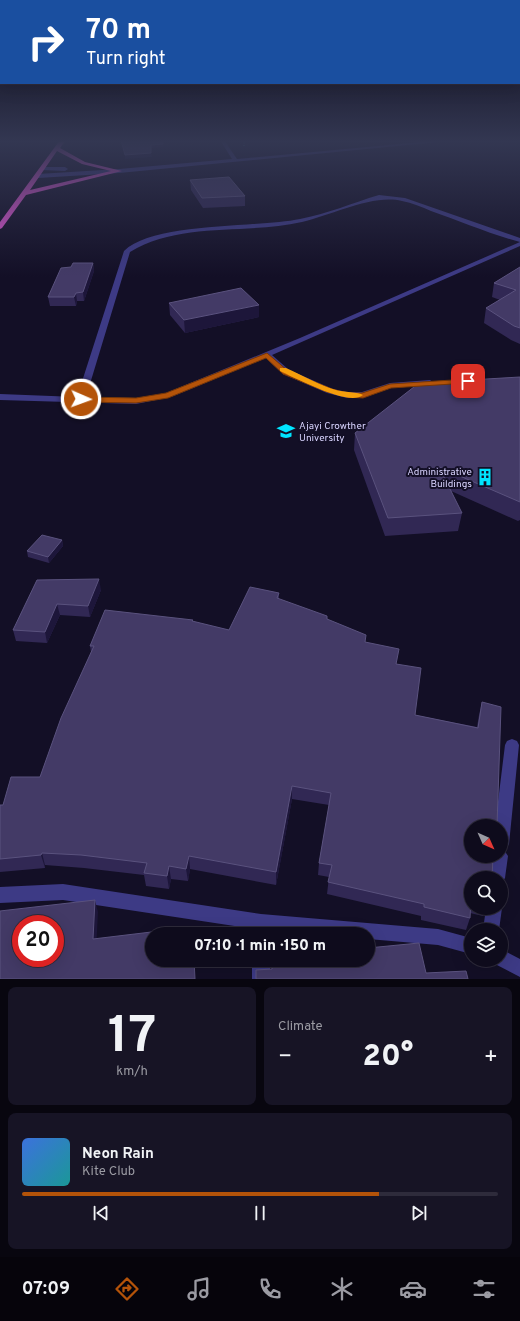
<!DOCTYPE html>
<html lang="en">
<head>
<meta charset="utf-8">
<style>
  body { margin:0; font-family:Overpass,sans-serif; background:#171425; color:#f1f3f6; height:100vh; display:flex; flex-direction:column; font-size:15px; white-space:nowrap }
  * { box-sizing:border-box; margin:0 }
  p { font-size:13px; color:#9b9ba3 }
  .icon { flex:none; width:22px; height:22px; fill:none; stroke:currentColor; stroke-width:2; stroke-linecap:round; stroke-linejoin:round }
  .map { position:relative; height:979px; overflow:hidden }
  .details { display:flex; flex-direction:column; gap:8px; padding:8px; background:#08060f; flex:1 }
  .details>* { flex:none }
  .top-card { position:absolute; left:0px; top:0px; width:520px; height:84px; box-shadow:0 4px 16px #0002,0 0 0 1px #2e2b3b; background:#1a4fa0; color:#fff; overflow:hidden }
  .needle { width:26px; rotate:135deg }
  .buttons { position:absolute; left:464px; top:819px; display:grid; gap:8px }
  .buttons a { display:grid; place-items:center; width:44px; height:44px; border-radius:50%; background:#0e0b1c; box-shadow:0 4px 16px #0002,0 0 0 1px #2e2b3b; font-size:20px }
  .speed { position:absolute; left:12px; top:915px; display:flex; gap:8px; font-size:20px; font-weight:700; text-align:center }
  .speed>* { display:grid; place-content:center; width:52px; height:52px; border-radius:50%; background:#0e0b1c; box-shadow:0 4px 16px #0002,0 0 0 1px #2e2b3b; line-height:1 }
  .speed .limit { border:6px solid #d22; background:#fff; color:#111 }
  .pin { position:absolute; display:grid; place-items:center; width:34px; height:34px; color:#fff; margin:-17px; border-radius:8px; box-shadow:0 2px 6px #0006 }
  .me { position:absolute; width:44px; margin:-22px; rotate:92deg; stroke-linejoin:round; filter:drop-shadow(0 0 3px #0008) }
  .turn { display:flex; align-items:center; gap:14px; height:84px; padding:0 20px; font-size:18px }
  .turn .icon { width:52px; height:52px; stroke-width:2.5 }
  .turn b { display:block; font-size:28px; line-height:34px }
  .big { font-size:30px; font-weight:800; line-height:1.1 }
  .details .tile { flex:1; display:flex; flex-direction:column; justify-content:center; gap:6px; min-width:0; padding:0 14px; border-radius:8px; background:#171425 }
  .details .dial { align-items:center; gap:0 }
  .dial b { font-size:52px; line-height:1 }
  .song { display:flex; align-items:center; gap:12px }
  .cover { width:48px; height:48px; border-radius:6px; background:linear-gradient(135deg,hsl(220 70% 55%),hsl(180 70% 35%)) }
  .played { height:4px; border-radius:2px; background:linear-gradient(90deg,#b45309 75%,#2e2b3b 75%) }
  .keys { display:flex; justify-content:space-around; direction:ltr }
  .heat { display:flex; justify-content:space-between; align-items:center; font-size:22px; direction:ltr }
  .details .tiles { flex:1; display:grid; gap:8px; grid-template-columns:1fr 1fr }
  .tile:last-child { grid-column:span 2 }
  .trip { position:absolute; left:145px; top:927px; width:230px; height:40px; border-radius:20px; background:#0e0b1c; box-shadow:0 4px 16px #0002,0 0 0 1px #2e2b3b; font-weight:800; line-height:40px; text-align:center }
  .dock { display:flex; height:64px; justify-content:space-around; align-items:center; background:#06040b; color:#9b9ba3 }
  .dock .icon { width:28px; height:28px }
  .dock .current { color:#b45309 }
  .dock b { font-size:18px; color:#f1f3f6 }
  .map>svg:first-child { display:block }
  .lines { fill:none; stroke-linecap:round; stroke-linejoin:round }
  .path { stroke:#2fb8b0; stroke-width:1.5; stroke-dasharray:1 1.5; stroke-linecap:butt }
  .service { fill:#3d3a85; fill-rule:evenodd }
  .minor { fill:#3d3a85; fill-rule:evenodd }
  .trunk { fill:#e055d1; fill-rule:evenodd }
  .wall { fill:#312854 }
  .shaded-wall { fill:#1d163a }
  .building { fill:#433a66; stroke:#5a527e; fill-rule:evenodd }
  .route { fill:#b45309; stroke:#753606 }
  .slow { fill:#f59e0b }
  .labels { text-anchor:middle; stroke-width:4; stroke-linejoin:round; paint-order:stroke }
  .poi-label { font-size:10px; fill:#d9d4ff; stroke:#130f26; text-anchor:start }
</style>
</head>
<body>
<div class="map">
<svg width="520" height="979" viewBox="0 0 520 979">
  <rect width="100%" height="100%" fill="#130f26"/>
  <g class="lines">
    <path class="path" d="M244 140V147"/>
    <path class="service" d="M379 195 405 198 520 238V242C490 234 460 221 431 211 422 207 412 203 402 201 372 194 333 215 302 222 246 235 181 221 130 252L86 397 136 398 166 393 300 338 520 242V246L272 355 289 370 333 389 347 392H362L390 383 430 380 434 383 433 385 391 388 363 398H347L327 393 283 374 266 358 171 397 136 404 0 400V394L77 397 124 251C154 222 256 228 300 219 327 214 352 203 379 195Z"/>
    <path class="minor" d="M220 140H224L237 159 442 140H459L119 173 38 178 35 176 38 174 119 169 232 159Z
      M40 167H65L68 169 65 171 42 170Z
      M512 739 517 741 519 745 509 844 506 849 504 850 508 856 505 878 501 884V878H489L492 856H501V826H495L505 745 507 741Z
      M63 884 261 914 438 929 471 938V954L438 945 368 939V934H305L261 930 63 900 0 903V887Z
      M501 905 502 908 499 930H483L486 908H501Z
      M501 949 520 959V977L495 964 493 960H501Z
      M252 960H270V979H252Z"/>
    <path class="trunk" d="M60 140H66L60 148 85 162 122 171 26 195 2 228 0 229V222ZM57 151 82 164 111 171 30 190Z"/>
  </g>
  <path class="wall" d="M190 180 245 196V206L203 208 191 190Z
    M93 263 94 271 84 301H77L76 306H50L48 297 71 267Z
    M520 267V344L511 340 484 323 486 308 500 300 492 297 494 283Z
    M169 303 259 317 185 333 170 315Z
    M520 377V520L518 521 451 491 462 513 458 531 385 536 354 450 355 433Z
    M62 540 63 546 49 563 28 557 27 551Z
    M37 580 101 590 90 617 60 615 47 643 16 641 13 630Z
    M279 593V599L327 619 365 642 397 664 415 715 477 727 479 715 482 702 471 878V908H486L483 916 470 913V918L466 930 421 920V916L327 894 329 877 318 875 319 863 329 805 292 799 276 885 190 869 188 881 171 879 169 889 146 886 144 875 84 868 45 865V868L0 872V805H3L40 777 91 652 90 646 193 622 229 630Z"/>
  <path class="shaded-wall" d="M163 144 164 147 151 148V145Z
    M151 153 152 157 125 159V155Z
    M93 263 94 271 84 301 83 292Z
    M76 293 77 301 76 306 74 297Z
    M259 305V317L185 333 184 320Z
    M62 540 63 546 49 563 48 557Z
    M99 579 101 590 90 617 88 606Z
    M57 604 60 615 47 643 45 632Z
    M399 649 397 662 394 676 396 664Z
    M292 786V799L276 885V872Z
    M42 853 45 865V868L41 855Z
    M189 856 190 869 188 881 186 869Z
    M169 866 171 879 169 889 167 876Z
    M95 900 98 912 96 951 93 939Z"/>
  <path class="building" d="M121 140H162L163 144 151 145V153L125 155Z
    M229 177 245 196 202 198 190 180Z
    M73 263H93L83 292 76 293 74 297H48L61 268 71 267Z
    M520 267V328L514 326 486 308 516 290 494 283Z
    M241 288 259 305 184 320 169 303Z
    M520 377V502L439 467 462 513 388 518 355 433 419 383Z
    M42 535 62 540 48 557 27 551Z
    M99 579 88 606 57 604 45 632 13 630 37 580Z
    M250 587 279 593 277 598 327 616V619L366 635 365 642 399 649 396 664 421 668 415 715 478 728 482 702 501 707 497 826H471V856H493L492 878H471V901L470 918 424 907V904L328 882 332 865 319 863 331 793 292 786 276 872 189 856 186 869 169 866 167 876 144 873 147 863 81 855 42 853 41 855 0 859V805H3L11 777H40L61 718 94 646H90L105 610 193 620 192 621 229 630Z
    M95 900 93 939 193 927V934H152V960H194L195 979H0V911ZM21 924H55V958H21Z
    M325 931V934H256V932Z
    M419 943 426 973 466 971 468 979H256V970L272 969V960H368V948Z"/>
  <linearGradient id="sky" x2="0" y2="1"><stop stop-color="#0a0815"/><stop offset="0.51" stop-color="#333752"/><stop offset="1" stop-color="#333752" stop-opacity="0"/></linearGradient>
  <rect width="520" height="277" fill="url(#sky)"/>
  <path class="route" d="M267 353 288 371 332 389 347 393H362L390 384 468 379 472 381 468 383 391 388 363 398 347 397 327 392 283 374 266 358 168 398 136 403 81 402 77 399 81 397 136 398 166 393Z"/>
  <path class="slow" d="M280 368H286C302 375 319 385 336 390 343 392 359 392 363 395 349 407 296 378 280 371Z"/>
  <defs>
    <g id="university-bare" transform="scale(1.38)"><path d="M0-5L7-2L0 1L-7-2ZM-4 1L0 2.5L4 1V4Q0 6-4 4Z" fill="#00e5ff" stroke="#130f26" stroke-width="2.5" paint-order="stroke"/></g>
    <g id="building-bare" transform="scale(1.38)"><path d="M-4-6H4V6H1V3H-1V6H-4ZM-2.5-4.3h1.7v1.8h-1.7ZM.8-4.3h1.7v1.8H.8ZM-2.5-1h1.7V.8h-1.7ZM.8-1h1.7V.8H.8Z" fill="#00e5ff" stroke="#130f26" stroke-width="2.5" paint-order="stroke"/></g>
  </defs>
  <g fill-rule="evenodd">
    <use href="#university-bare" x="286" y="431"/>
    <use href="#building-bare" x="485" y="477"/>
  </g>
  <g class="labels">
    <g class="poi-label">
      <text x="299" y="429">Ajayi Crowther<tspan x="299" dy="12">University</tspan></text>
      <text x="472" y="475" text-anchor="end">Administrative<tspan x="472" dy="12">Buildings</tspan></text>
    </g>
  </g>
</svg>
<div class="buttons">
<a><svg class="needle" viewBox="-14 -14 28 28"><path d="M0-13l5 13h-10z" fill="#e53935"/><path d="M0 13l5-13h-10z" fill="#9b9ba3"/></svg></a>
<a><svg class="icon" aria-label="search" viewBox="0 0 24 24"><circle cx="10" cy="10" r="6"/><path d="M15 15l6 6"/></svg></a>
<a><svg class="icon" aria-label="layers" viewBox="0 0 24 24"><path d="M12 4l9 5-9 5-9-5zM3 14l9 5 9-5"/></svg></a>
</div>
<div class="speed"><div class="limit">20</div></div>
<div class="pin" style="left:468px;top:381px;background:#d93025"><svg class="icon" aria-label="arrive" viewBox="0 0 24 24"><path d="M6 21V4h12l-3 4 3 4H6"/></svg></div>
<svg class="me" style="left:81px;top:399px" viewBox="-20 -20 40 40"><circle r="17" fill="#b45309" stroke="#fff" stroke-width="3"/><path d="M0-11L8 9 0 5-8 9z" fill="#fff"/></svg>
<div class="trip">07:10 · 1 min · 150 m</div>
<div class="top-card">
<div class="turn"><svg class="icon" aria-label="right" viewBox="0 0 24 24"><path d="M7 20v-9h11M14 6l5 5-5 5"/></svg><div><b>70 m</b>Turn right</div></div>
</div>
</div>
<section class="details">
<div class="tiles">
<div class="tile dial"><b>17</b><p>km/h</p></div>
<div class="tile"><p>Climate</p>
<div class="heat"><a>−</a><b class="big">20°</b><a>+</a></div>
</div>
<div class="tile">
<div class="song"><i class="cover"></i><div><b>Neon Rain</b><p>Kite Club</p></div></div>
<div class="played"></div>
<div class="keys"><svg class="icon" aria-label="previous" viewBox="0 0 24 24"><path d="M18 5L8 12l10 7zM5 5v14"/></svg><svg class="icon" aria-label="pause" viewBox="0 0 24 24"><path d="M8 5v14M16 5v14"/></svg><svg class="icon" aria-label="next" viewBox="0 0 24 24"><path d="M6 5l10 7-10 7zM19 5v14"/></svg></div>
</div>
</div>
</section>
<nav class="dock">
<b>07:09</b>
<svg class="icon current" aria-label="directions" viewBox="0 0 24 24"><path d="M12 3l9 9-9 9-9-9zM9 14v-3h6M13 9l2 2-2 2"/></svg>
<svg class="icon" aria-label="music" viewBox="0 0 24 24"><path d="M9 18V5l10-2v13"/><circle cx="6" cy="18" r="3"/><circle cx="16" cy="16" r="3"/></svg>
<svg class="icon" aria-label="phone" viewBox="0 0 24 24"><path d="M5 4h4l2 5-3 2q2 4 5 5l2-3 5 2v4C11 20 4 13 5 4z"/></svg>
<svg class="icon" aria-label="climate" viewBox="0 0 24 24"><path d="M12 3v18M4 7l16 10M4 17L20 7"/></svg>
<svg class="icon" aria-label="car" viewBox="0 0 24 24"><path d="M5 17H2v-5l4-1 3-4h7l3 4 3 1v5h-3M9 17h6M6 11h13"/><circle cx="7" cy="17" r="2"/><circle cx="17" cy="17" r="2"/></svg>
<svg class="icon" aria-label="filters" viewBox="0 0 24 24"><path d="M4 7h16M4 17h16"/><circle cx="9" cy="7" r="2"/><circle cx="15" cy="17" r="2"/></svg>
</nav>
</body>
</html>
